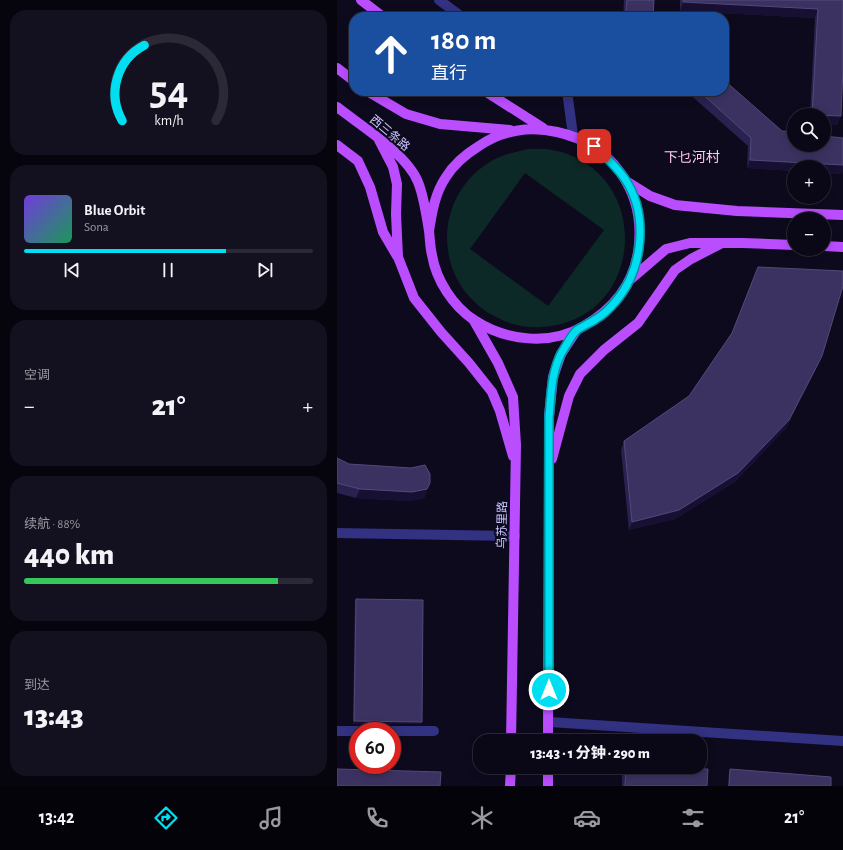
<!DOCTYPE html>
<html lang="zh">
<head>
<meta charset="utf-8">
<style>
  body { margin:0; font-family:"Alegreya Sans","Noto Sans SC",sans-serif; background:#13111f; color:#f1f3f6; height:100vh; display:flex; flex-direction:column; font-size:15px; white-space:nowrap }
  * { box-sizing:border-box; margin:0 }
  p { font-size:13px; color:#999aa1 }
  .icon { flex:none; width:22px; height:22px; fill:none; stroke:currentColor; stroke-width:2; stroke-linecap:round; stroke-linejoin:round }
  .map { position:relative; flex:1; overflow:hidden }
  .side { display:flex; flex-direction:column; gap:10px; padding:10px; background:#06040c; width:337px }
  .side>* { flex:none }
  .banner { position:absolute; left:12px; top:12px; width:380px; height:84px; border-radius:16px; box-shadow:0 2px 10px #0003,0 0 0 1px #2a2935; background:#1a4fa0; color:#fff; overflow:hidden }
  .tools { position:absolute; left:450px; top:108px; display:grid; gap:8px }
  .tools a { display:grid; place-items:center; width:44px; height:44px; border-radius:50%; background:#0a0816; box-shadow:0 2px 10px #0003,0 0 0 1px #2a2935; font-size:20px }
  .speed { position:absolute; left:12px; top:722px; display:flex; gap:8px; font-size:20px; font-weight:700; text-align:center }
  .speed>* { display:grid; place-content:center; width:52px; height:52px; border-radius:50%; background:#0a0816; box-shadow:0 2px 10px #0003,0 0 0 1px #2a2935; line-height:1 }
  .speed .limit { border:6px solid #d22; background:#fff; color:#111 }
  .pin { position:absolute; display:grid; place-items:center; width:34px; height:34px; color:#fff; margin:-17px; border-radius:8px; box-shadow:0 2px 6px #0006 }
  .me { position:absolute; width:44px; margin:-22px; rotate:0deg; stroke-linejoin:round; filter:drop-shadow(0 0 3px #0008) }
  .turn { display:flex; align-items:center; gap:14px; height:84px; padding:0 16px; font-size:18px }
  .turn .icon { width:52px; height:52px; stroke-width:2.5 }
  .turn b { display:block; font-size:28px; line-height:34px }
  .big { font-size:30px; font-weight:800; line-height:1.1 }
  .side .widget { flex:1; display:flex; flex-direction:column; justify-content:center; gap:6px; min-width:0; padding:0 14px; border-radius:16px; background:#13111f }
  .side .dial { align-items:center; gap:0 }
  .dial svg { height:104px; overflow:visible; fill:none; stroke:#2a2935; stroke-width:7; stroke-linecap:round; text-anchor:middle }
  .dial text { fill:#f1f3f6; stroke:none }
  .song { display:flex; align-items:center; gap:12px }
  .cover { width:48px; height:48px; border-radius:6px; background:linear-gradient(135deg,hsl(260 70% 55%),hsl(150 70% 35%)) }
  .played { height:4px; border-radius:2px; background:linear-gradient(90deg,#00def2 70%,#2a2935 70%) }
  .keys { display:flex; justify-content:space-around; direction:ltr }
  .heat { display:flex; justify-content:space-between; align-items:center; font-size:22px; direction:ltr }
  .charge { height:6px; border-radius:3px; background:linear-gradient(90deg,#34c759 88%,#2a2935 0) }
  .trip { position:absolute; left:136px; top:734px; width:234px; height:40px; border-radius:16px; background:#0a0816; box-shadow:0 2px 10px #0003,0 0 0 1px #2a2935; font-weight:800; line-height:40px; text-align:center }
  .menu { display:flex; height:64px; justify-content:space-around; align-items:center; background:#040309; color:#999aa1 }
  .menu .icon { width:28px; height:28px }
  .menu .on { color:#00def2 }
  .menu b { font-size:18px; color:#f1f3f6 }
  main { display:flex; flex:1; min-height:0 }
  .map>svg:first-child { display:block }
  .green { fill:#0d2927; fill-rule:evenodd }
  .lines { fill:none; stroke-linecap:round; stroke-linejoin:round }
  .minor { stroke:#323182; stroke-width:10 }
  .major { stroke:#ba4eff; stroke-width:10 }
  .wall { fill:#29214e }
  .shaded-wall { fill:#171033 }
  .building { fill:#3b3261; stroke:#524a7a }
  .route-casing { stroke:#00909d; stroke-width:10 }
  .route { stroke:#00def2; stroke-width:7 }
  .labels { text-anchor:middle; stroke-width:4; stroke-linejoin:round; paint-order:stroke }
  .street-label { font-size:12px; fill:#ccc7ff; stroke:#0d0a1e }
  .quarter-label { font-size:14px; fill:#ffc9ec; stroke:#0d0a1e }
</style>
</head>
<body>
<main>
<section class="side">
<div class="widget dial"><svg viewBox="0 0 100 80">
<path d="M14 69A42 42 0 1 1 86 69"/>
<path d="M14 69A42 42 0 0 1 31 11" stroke="#00def2"/>
<text x="50" y="56" font-size="32" font-weight="700">54</text>
<text x="50" y="72" font-size="11">km/h</text>
</svg></div>
<div class="widget">
<div class="song"><i class="cover"></i><div><b>Blue Orbit</b><p>Sona</p></div></div>
<div class="played"></div>
<div class="keys"><svg class="icon" aria-label="previous" viewBox="0 0 24 24"><path d="M18 5L8 12l10 7zM5 5v14"/></svg><svg class="icon" aria-label="pause" viewBox="0 0 24 24"><path d="M8 5v14M16 5v14"/></svg><svg class="icon" aria-label="next" viewBox="0 0 24 24"><path d="M6 5l10 7-10 7zM19 5v14"/></svg></div>
</div>
<div class="widget"><p>空调</p>
<div class="heat"><a>−</a><b class="big">21°</b><a>+</a></div>
</div>
<div class="widget"><p>续航 · 88%</p><b class="big">440 km</b><div class="charge"></div></div>
<div class="widget"><p>到达</p><b class="big">13:43</b></div>
</section>
<div class="map">
<svg width="506" height="786" viewBox="0 0 506 786">
  <rect width="100%" height="100%" fill="#0d0a1e"/>
  <path class="green" d="M191 149C196 149 203 149 209 149 317 163 313 320 205 327 190 328 174 325 161 318 95 286 93 196 156 160 167 154 179 152 191 149ZM188 173 267 230 211 306 133 249Z"/>
  <g class="lines">
    <path class="minor" d="M102 0 125 17
      M230 91 236 135
      M0 533 178 536
      M212 722 506 741
      M0 731H21
      M55 731H97"/>
    <path class="major" d="M24 0 46 17
      M0 68 17 81
      M30 91 69 114 103 124 173 130
      M148 91 206 128
      M0 107C24 126 70 154 81 182 86 194 90 218 92 231 93 239 93 247 95 255 99 280 116 306 137 320 169 341 213 346 247 326 278 308 299 281 302 244 307 190 274 144 220 132 193 126 165 130 142 146 129 154 117 164 109 177 98 193 95 212 92 231
      M42 140 56 167 60 184 59 214 61 257 77 298 104 332 132 363 155 392 163 411 176 456
      M0 145 21 161 33 187 46 232 60 256
      M289 181 313 196 338 205 400 211 506 215
      M487 246 506 247
      M294 279 329 249 353 243H406L457 245
      M136 319 161 363 176 397 179 445 174 741
      M215 459 232 396 243 374 267 350 301 323 338 270 354 259 385 243
      M211 741 212 417 216 377 224 354 239 331
      M173 786 174 767
      M211 786V767"/>
  </g>
  <path class="wall" d="M287 0H317L316 16 317 17H286Z
    M343 0H506L504 116 500 125 487 115H473L478 18 343 11Z
    M349 91H387L505 174 410 168 411 146Z
    M485 356 481 365 449 428 398 482 338 519 292 530 284 450 287 441Z
    M0 458 12 464 93 483 87 498 72 501 19 498 0 493Z
    M19 599 85 722 84 724H16L18 601Z
    M289 767 370 786H285V776Z
    M393 769 494 786H391L392 772Z"/>
  <path class="shaded-wall" d="M346 2 481 9 478 18 343 11Z
    M487 115 504 116 500 125 487 124Z
    M413 160 506 165V172L505 174 487 173V167H457V171L410 168Z
    M485 356 481 365 449 428 398 482 338 519 292 530 295 522Z
    M93 483 87 498 72 501 19 498 23 489Z
    M17 721 85 722 84 724H16Z"/>
  <path class="building" d="M290 0H317L316 16 317 17H288Z
    M346 0H506V68L504 116 475 115 481 9 346 2Z
    M387 80 445 131 457 132V145H487V136L506 138V165L413 160 414 138 362 91H387Z
    M421 267 506 271V286L485 356 452 420 401 473 342 510 295 522 287 441 352 396 395 333Z
    M0 458 12 464 74 468 88 465 93 474V483L90 489 75 492 23 489 0 483Z
    M19 599 86 600 85 722 17 721Z
    M289 767 371 769 370 786H288Z
    M0 769 104 772 103 786H0Z
    M393 769 494 777V786H392Z"/>
  <g class="lines">
    <g class="route-casing">
      <path id="route" d="M212 690V417C214 396 214 372 225 352 229 346 234 335 240 330 246 326 253 323 259 319 266 315 274 307 279 301 306 269 312 215 288 179 279 166 269 157 257 146"/>
    </g>
    <use href="#route" class="route"/>
  </g>
  <g class="labels">
    <g class="street-label">
      <text transform="translate(53 133) rotate(40)" y="4">西三条路</text>
      <text transform="translate(165 525) rotate(-89)" y="4">乌苏里路</text>
    </g>
    <g class="quarter-label">
      <text x="355" y="162">下乜河村</text>
    </g>
  </g>
</svg>
<div class="tools">
<a><svg class="icon" aria-label="search" viewBox="0 0 24 24"><circle cx="10" cy="10" r="6"/><path d="M15 15l6 6"/></svg></a>
<a>+</a>
<a>−</a>
</div>
<div class="speed"><div class="limit">60</div></div>
<div class="pin" style="left:257px;top:146px;background:#d93025"><svg class="icon" aria-label="arrive" viewBox="0 0 24 24"><path d="M6 21V4h12l-3 4 3 4H6"/></svg></div>
<svg class="me" style="left:212px;top:690px" viewBox="-20 -20 40 40"><circle r="17" fill="#00def2" stroke="#fff" stroke-width="3"/><path d="M0-11L8 9 0 5-8 9z" fill="#fff"/></svg>
<div class="trip">13:43 · 1 分钟 · 290 m</div>
<div class="banner">
<div class="turn"><svg class="icon" aria-label="ahead" viewBox="0 0 24 24"><path d="M12 20V5M6 11l6-6 6 6"/></svg><div><b>180 m</b>直行</div></div>
</div>
</div>
</main>
<nav class="menu">
<b>13:42</b>
<svg class="icon on" aria-label="directions" viewBox="0 0 24 24"><path d="M12 3l9 9-9 9-9-9zM9 14v-3h6M13 9l2 2-2 2"/></svg>
<svg class="icon" aria-label="music" viewBox="0 0 24 24"><path d="M9 18V5l10-2v13"/><circle cx="6" cy="18" r="3"/><circle cx="16" cy="16" r="3"/></svg>
<svg class="icon" aria-label="phone" viewBox="0 0 24 24"><path d="M5 4h4l2 5-3 2q2 4 5 5l2-3 5 2v4C11 20 4 13 5 4z"/></svg>
<svg class="icon" aria-label="climate" viewBox="0 0 24 24"><path d="M12 3v18M4 7l16 10M4 17L20 7"/></svg>
<svg class="icon" aria-label="car" viewBox="0 0 24 24"><path d="M5 17H2v-5l4-1 3-4h7l3 4 3 1v5h-3M9 17h6M6 11h13"/><circle cx="7" cy="17" r="2"/><circle cx="17" cy="17" r="2"/></svg>
<svg class="icon" aria-label="filters" viewBox="0 0 24 24"><path d="M4 7h16M4 17h16"/><circle cx="9" cy="7" r="2"/><circle cx="15" cy="17" r="2"/></svg>
<b>21°</b>
</nav>
</body>
</html>
